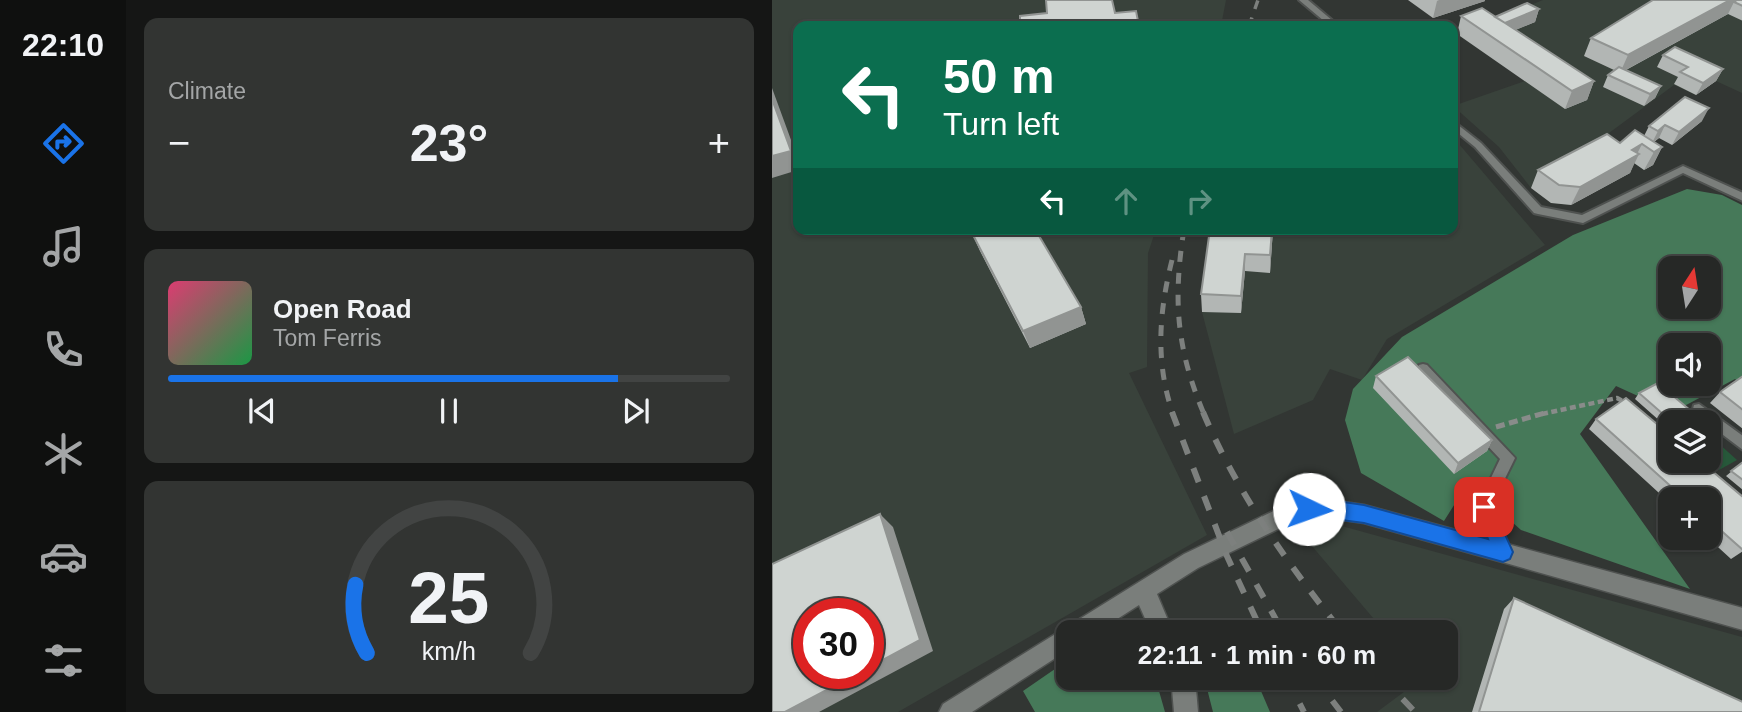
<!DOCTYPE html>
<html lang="en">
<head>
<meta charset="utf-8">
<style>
  body { margin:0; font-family:Arial,sans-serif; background:#323432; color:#f1f3f6; height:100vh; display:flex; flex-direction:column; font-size:26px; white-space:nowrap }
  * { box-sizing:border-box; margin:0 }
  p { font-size:23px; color:#a4a6a7 }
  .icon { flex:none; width:38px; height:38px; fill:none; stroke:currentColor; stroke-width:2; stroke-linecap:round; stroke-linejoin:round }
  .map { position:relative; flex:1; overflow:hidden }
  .side { display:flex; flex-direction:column; gap:18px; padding:18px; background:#151615; width:646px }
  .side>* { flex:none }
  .guide { position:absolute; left:21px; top:21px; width:665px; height:214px; border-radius:14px; box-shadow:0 2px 5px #0004,0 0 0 2px #424443; background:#0b6e4f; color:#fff; overflow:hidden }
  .needle { width:46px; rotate:12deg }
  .fabs { position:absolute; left:886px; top:256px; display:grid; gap:14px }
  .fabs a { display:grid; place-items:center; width:63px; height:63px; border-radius:14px; background:#262826; box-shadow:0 2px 5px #0004,0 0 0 2px #424443; font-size:35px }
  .speed { position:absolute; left:21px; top:598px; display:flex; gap:14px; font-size:35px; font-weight:700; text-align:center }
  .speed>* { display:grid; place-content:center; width:91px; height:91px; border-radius:50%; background:#262826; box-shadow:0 2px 5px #0004,0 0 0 2px #424443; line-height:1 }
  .speed .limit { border:10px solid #d22; background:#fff; color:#111 }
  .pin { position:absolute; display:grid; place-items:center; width:60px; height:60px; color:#fff; margin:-30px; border-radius:14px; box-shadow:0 4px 10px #0006 }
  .me { position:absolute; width:77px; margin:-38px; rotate:93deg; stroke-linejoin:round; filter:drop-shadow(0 0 5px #0008) }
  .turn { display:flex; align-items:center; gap:24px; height:147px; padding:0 35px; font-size:32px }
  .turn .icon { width:91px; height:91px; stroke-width:2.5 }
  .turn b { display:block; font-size:49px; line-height:60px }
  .lanes { display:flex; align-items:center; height:66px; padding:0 35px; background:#0003; justify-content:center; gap:35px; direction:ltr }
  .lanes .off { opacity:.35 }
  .big { font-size:52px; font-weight:600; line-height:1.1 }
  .side .card { flex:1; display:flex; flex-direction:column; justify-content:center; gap:10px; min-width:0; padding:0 24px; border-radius:14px; background:#323432 }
  .side .dial { align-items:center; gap:0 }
  .dial svg { height:182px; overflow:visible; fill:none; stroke:#424443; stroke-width:7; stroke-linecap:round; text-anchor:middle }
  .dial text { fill:#f1f3f6; stroke:none }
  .song { display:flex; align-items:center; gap:21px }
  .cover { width:84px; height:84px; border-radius:10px; background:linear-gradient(135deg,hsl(340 70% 55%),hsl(140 70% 35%)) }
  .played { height:7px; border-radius:4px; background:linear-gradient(90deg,#1a73e8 80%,#424443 80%) }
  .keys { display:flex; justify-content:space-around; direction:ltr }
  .heat { display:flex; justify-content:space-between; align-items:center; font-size:38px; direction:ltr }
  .trip { position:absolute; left:284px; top:620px; width:402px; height:70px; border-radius:14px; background:#262826; box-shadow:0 2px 5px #0004,0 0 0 2px #424443; font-weight:600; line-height:70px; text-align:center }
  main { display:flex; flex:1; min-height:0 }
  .dock { display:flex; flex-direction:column; width:126px; justify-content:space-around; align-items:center; background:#0f100f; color:#a4a6a7 }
  .dock .icon { width:49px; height:49px }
  .dock .selected { color:#1a73e8 }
  .dock b { font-size:32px; color:#f1f3f6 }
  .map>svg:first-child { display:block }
  .built { fill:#39423b; fill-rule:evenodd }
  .green { fill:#27583a }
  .forest { fill:#467959; fill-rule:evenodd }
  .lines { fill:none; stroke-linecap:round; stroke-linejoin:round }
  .service-casing { stroke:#4f5250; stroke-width:4 }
  .minor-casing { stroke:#4f5250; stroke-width:3 }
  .path-far1 { stroke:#898c8a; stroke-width:4.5; stroke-dasharray:6 3.5; stroke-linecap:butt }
  .path { stroke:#898c8a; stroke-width:5; stroke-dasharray:9 4.5; stroke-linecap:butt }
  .service { fill:#7a7e7b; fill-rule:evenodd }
  .minor { fill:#7a7e7b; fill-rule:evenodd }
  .rail-far2 { stroke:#7d807e; stroke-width:3.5; stroke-dasharray:9 9; stroke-linecap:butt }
  .rail-far1 { stroke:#7d807e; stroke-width:5; stroke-dasharray:11 11; stroke-linecap:butt }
  .rail { stroke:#7d807e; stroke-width:6; stroke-dasharray:15 15; stroke-linecap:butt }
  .wall { fill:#b2b6b4 }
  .shaded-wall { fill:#919492 }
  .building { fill:#cfd4d1; stroke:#919492; stroke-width:2 }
  .route { fill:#1a73e8; stroke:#114b97; stroke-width:2 }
</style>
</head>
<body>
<main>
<nav class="dock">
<b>22:10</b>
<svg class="icon selected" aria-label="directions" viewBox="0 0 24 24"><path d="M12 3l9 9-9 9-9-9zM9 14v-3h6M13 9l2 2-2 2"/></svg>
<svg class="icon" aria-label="music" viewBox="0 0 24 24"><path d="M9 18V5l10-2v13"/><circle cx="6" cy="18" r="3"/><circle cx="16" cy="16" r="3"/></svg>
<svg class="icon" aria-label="phone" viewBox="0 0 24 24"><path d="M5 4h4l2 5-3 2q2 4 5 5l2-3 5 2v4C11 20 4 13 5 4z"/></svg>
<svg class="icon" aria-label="climate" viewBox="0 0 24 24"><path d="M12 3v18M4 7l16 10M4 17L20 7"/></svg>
<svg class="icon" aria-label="car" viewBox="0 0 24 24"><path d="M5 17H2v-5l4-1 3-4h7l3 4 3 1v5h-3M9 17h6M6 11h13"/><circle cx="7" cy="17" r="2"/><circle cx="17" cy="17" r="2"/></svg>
<svg class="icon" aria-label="filters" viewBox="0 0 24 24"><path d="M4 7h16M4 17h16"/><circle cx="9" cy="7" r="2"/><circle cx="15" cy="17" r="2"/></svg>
</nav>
<section class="side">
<div class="card"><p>Climate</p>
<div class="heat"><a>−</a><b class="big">23°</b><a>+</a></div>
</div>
<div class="card">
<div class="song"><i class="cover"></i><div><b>Open Road</b><p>Tom Ferris</p></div></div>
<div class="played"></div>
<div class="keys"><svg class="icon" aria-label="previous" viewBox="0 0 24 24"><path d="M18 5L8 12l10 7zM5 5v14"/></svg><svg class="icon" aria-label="pause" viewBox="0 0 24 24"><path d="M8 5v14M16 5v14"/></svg><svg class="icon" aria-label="next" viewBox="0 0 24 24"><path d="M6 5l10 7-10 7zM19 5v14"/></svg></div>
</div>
<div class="card dial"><svg viewBox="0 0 100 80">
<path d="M14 69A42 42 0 1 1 86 69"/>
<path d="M14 69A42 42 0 0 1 9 39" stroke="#1a73e8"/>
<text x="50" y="56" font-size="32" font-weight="700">25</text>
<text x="50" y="72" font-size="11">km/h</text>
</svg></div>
</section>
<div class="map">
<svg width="971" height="712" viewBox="0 0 971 712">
  <rect width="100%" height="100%" fill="#323633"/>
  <path class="built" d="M0 0H454L449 26H26V229H384L376 253 375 367 357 373 435 535 126 712H0ZM37 614H96V674H37Z
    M771 0H953L970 7V93L944 81 924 95 902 85 837 133 854 149 881 165 872 170 860 162 858 173 799 205 779 203 759 188 727 147 681 106 753 81 685 34Z
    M681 137 773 245 615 339 590 380 558 369 541 400 462 434 430 312 442 229H681Z
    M559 523 970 637V712H605L652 677H674V632H613L528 532 547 524Z"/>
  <path class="green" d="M936 434 965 460 947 470 936 460Z"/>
  <path class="forest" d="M915 189 950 195 970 205V385L963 379 901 412 844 386 808 434 918 589 749 530 696 483 672 521 589 473 573 420 581 389 630 337 801 235ZM898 268H936V306H898ZM898 345H936V383H898Z
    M296 660V677H383L393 712H263L251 691Z
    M432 677H483L498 712H441Z"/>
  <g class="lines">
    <g class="service-casing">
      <path id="service" d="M527 0H536L567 26H558Z
        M681 121 709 143 769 207 810 215 911 166 971 193V201L911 173 811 223 766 214 762 213 703 147 681 129Z
        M651 364 655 365 743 458 719 507 738 553 736 558 731 560 726 558 705 507 728 459 647 373 645 369 647 365Z
        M927 404 971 436V450L922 413 921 409 922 405Z"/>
    </g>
    <g class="minor-casing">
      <path id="minor" d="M551 499 592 505 971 608V630L592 523 551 517 525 520 426 568 385 594 401 632H379L367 605 325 632H296V650L200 712H167L171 704 412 554 516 504Z
        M399 677H423L426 712H402Z"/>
    </g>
    <path class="path-far1" d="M770 414 845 398 854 403"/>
    <path class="path" d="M724 427 776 412"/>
    <use href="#service" class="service"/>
    <use href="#minor" class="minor"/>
    <path class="rail-far2" d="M477 26 486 0"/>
    <path class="rail-far1" d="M412 229C401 299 404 348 432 414
      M400 260C387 312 383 362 401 414"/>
    <path class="rail" d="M400 412 454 554 490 632
      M431 412C465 493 516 564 570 632
      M455 532 511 632
      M514 677 532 712
      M542 677 569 712
      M610 677 643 712"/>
  </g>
  <path class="wall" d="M636 0H713V1L661 18Z
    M971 0V21L956 14 854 70 889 86 883 98 872 106 831 87 836 75 842 70 812 56 819 38Z
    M767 9 763 22 743 30 822 81 815 100 793 109 685 34 689 16 723 17Z
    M891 55 951 69 944 81 924 95 902 84 906 77 885 67Z
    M930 121 900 145 887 138 882 142 890 147 881 165 872 170 862 163 858 173 799 205 779 203 759 188 766 170 872 136 877 126Z
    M501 229 498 273 473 271 469 313 430 312 429 294Z
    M200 233 309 307 314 324 258 348 208 251Z
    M604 376 720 440 715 451 682 474 601 388Z
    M971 376V429L938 403 948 392Z
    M867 393 932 422H898V430L863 399Z
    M824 419 971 497V551L959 559 935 537H936V499H898V503L817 429Z
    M971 462V490L954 476Z
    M742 598 971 712H700L732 609Z"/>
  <path class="shaded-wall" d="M667 0H713V1L661 18 665 1Z
    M958 0H971L962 2 956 14 848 73 856 55Z
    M767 9 763 22 724 38 727 26Z
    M951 69 944 81 924 95 931 83Z
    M822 81 815 100 793 109 800 91Z
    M889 86 883 98 872 106 878 94Z
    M0 88 26 159V170L0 178Z
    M937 108 930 121 900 145 907 132Z
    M893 125 887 138 880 143 886 131Z
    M870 144 864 156 867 154 858 173 799 205 808 187 860 150Z
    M890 147 881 165 872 170 882 152Z
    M500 229H501L498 273V255Z
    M473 254V271L469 313V296Z
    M309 307 314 324 258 348 251 331Z
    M720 440 715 451 682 474 686 463Z
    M108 514 121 527 161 651 47 712H13L85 674H96Z"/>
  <path class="building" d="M274 0H340L343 13 364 11 367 26H248V16L275 13Z
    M881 0H958L856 55 819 38Z
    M965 0H971V6L962 2Z
    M755 3 767 9 733 23 723 17Z
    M710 8 822 81 800 91 689 16Z
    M903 47 951 69 931 83 908 72 916 67 891 55Z
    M847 67 889 86 878 94 836 75Z
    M913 97 937 108 907 132 893 125 886 131 877 126Z
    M0 99 19 151 0 156Z
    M863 130 890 147 882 152 870 144 860 150 867 154 808 187 787 185 766 170 835 134 848 143Z
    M210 229H263L309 307 251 331 200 233Z
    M438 229H500L498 255 473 254 469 296 429 294Z
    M636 357 720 440 686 463 604 376Z
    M971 376V410L948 392Z
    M886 383 932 422H900L867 393Z
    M854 398 898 435V460H927L971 497V550L936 519V499H913L824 419Z
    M971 462V480L959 471Z
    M108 514 148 640 96 668V614H37V674H85L13 712H0V564Z
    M742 598 971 702V712H707Z"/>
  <path class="route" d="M551 499 592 505 716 539 703 507 705 501 712 499 718 501 741 552 738 559 731 562 592 523 531 515 528 509 531 503Z"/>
</svg>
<div class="fabs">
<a><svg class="needle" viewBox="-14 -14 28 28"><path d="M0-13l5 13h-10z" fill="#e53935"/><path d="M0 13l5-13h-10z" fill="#a4a6a7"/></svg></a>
<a><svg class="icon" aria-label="sound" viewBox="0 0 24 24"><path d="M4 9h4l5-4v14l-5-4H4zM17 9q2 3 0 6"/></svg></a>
<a><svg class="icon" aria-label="layers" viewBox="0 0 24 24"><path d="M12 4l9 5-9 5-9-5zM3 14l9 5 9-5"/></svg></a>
<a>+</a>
</div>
<div class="speed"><div class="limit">30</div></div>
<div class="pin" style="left:712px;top:507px;background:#d93025"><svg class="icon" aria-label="arrive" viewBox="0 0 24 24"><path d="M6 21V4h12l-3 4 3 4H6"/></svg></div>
<svg class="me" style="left:537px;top:509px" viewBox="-20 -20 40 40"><circle r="19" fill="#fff"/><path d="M0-13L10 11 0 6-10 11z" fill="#1a73e8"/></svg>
<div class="trip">22:11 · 1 min · 60 m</div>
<div class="guide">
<div class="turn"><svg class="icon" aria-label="left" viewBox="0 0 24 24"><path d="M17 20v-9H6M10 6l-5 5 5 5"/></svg><div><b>50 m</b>Turn left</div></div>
<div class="lanes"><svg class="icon" aria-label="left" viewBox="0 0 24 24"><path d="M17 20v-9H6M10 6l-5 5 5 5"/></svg><svg class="icon off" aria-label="ahead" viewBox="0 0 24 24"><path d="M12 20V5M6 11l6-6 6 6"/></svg><svg class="icon off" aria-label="right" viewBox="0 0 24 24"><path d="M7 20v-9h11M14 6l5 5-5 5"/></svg></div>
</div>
</div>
</main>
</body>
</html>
